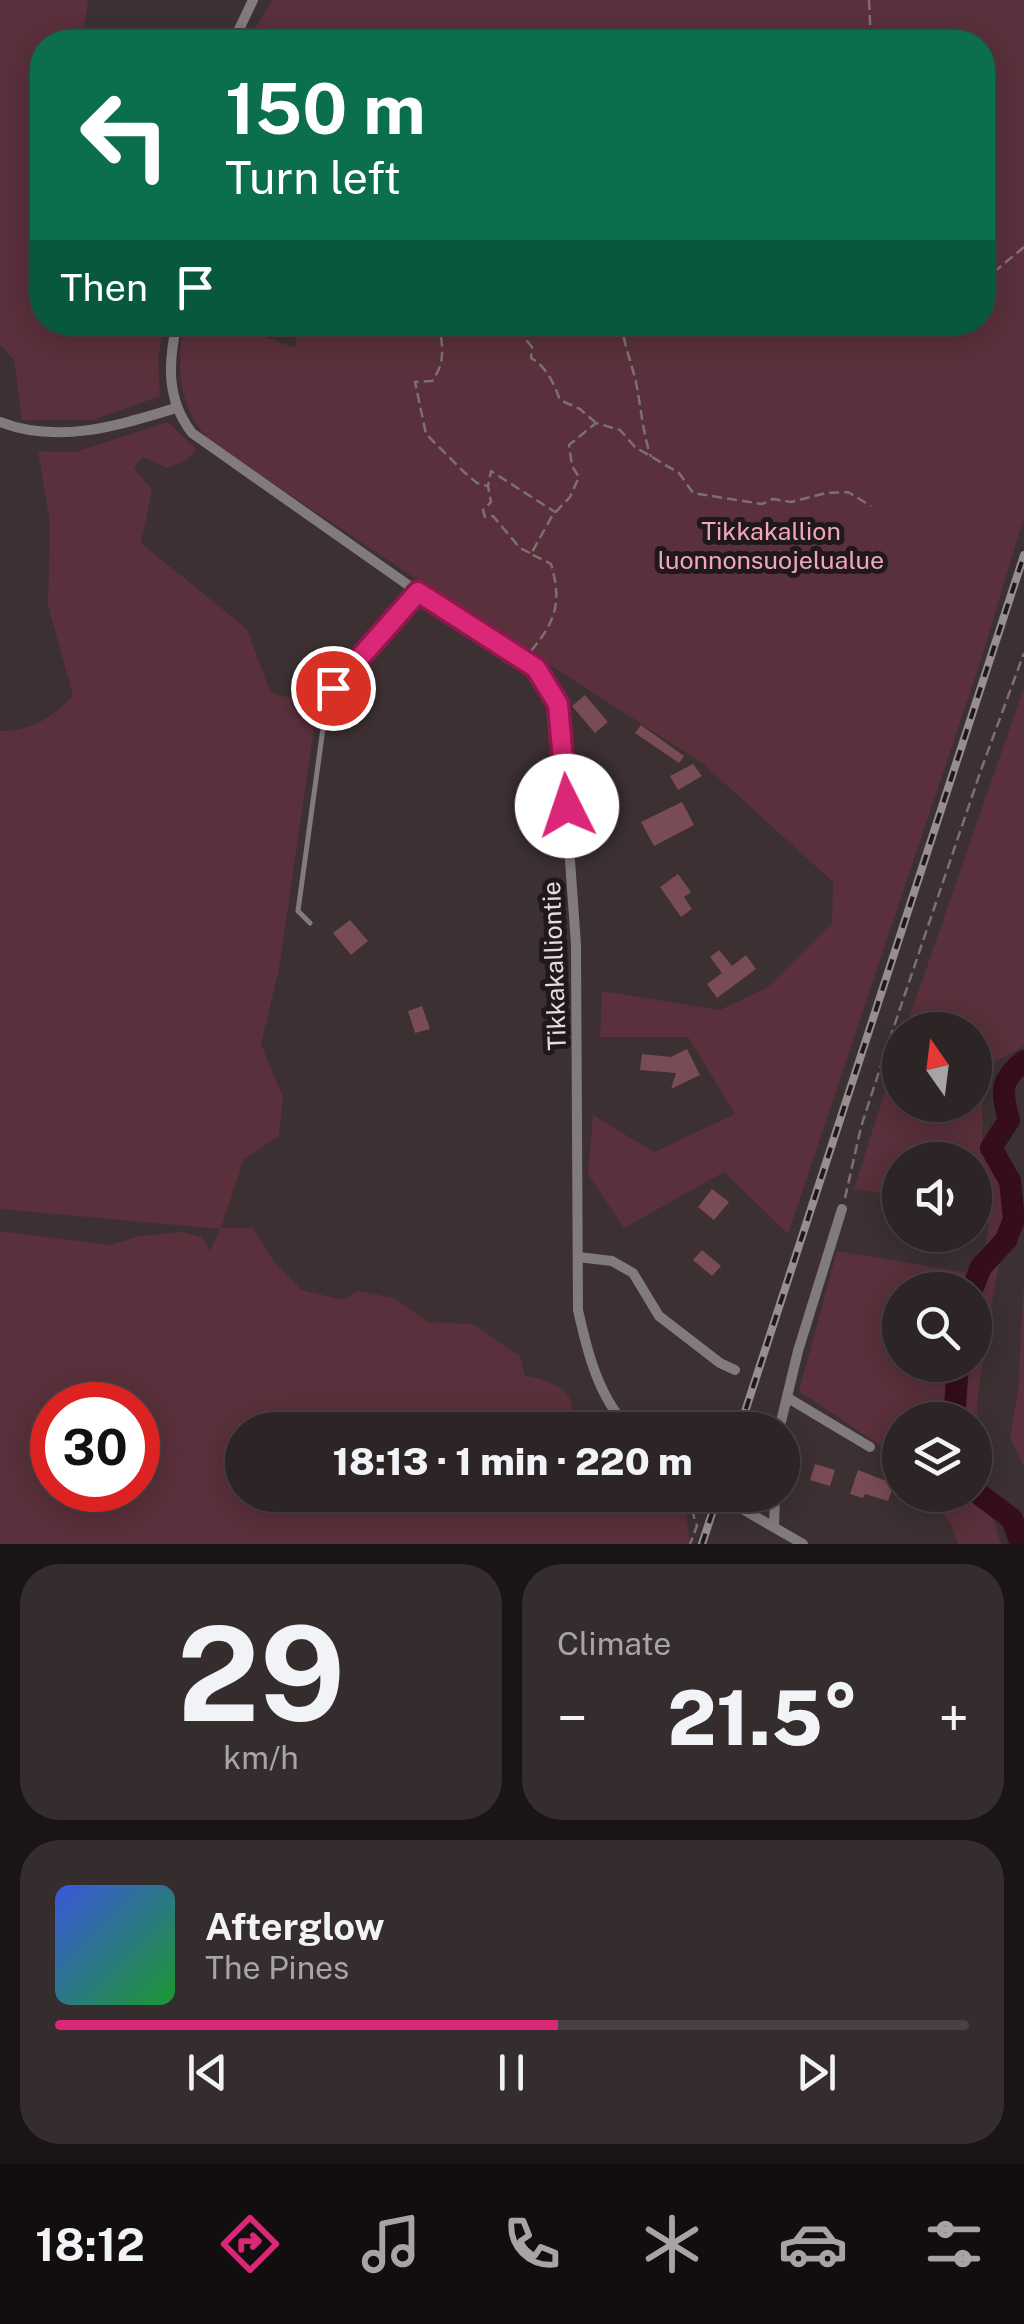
<!DOCTYPE html>
<html lang="en">
<head>
<meta charset="utf-8">
<style>
  body { margin:0; font-family:"Public Sans",sans-serif; background:#352c2e; color:#f1f3f6; height:100vh; display:flex; flex-direction:column; font-size:38px; white-space:nowrap }
  * { box-sizing:border-box; margin:0 }
  p { font-size:32px; color:#a7a4a7 }
  .icon { flex:none; width:55px; height:55px; fill:none; stroke:currentColor; stroke-width:2; stroke-linecap:round; stroke-linejoin:round }
  .map { position:relative; height:1544px; overflow:hidden }
  .panel { display:flex; flex-direction:column; gap:20px; padding:20px; background:#191415; flex:1 }
  .panel>* { flex:none }
  .hud { position:absolute; left:30px; top:30px; width:965px; height:305px; border-radius:40px; box-shadow:0 5px 25px #0003,0 0 0 2px #484143; background:#0b6e4f; color:#fff; overflow:hidden }
  .needle { width:65px; rotate:346deg }
  .controls { position:absolute; left:882px; top:1012px; display:grid; gap:20px }
  .controls a { display:grid; place-items:center; width:110px; height:110px; border-radius:50%; background:#2d2426; box-shadow:0 5px 25px #0003,0 0 0 2px #484143; font-size:50px }
  .speed { position:absolute; left:30px; top:1382px; display:flex; gap:20px; font-size:50px; font-weight:700; text-align:center }
  .speed>* { display:grid; place-content:center; width:130px; height:130px; border-radius:50%; background:#2d2426; box-shadow:0 5px 25px #0003,0 0 0 2px #484143; line-height:1 }
  .speed .limit { border:15px solid #d22; background:#fff; color:#111 }
  .pin { position:absolute; display:grid; place-items:center; width:85px; height:85px; color:#fff; margin:-42px; border:5px solid #fff; border-radius:50%; box-shadow:0 2px 10px #0007 }
  .me { position:absolute; width:110px; margin:-55px; rotate:356deg; stroke-linejoin:round; filter:drop-shadow(0 0 8px #0008) }
  .turn { display:flex; align-items:center; gap:35px; height:210px; padding:0 30px; font-size:45px }
  .turn .icon { width:130px; height:130px; stroke-width:2.5 }
  .turn b { display:block; font-size:70px; line-height:85px }
  .then { display:flex; align-items:center; height:95px; padding:0 30px; background:#0003; gap:20px; font-size:38px }
  .big { font-size:75px; font-weight:800; line-height:1.1 }
  .panel .tile { flex:1; display:flex; flex-direction:column; justify-content:center; gap:15px; min-width:0; padding:0 35px; border-radius:40px; background:#352c2e }
  .panel .dial { align-items:center; gap:0 }
  .dial b { font-size:130px; line-height:1 }
  .song { display:flex; align-items:center; gap:30px }
  .cover { width:120px; height:120px; border-radius:15px; background:linear-gradient(135deg,hsl(230 70% 55%),hsl(130 70% 35%)) }
  .played { height:10px; border-radius:5px; background:linear-gradient(90deg,#db2777 55%,#484143 55%) }
  .keys { display:flex; justify-content:space-around; direction:ltr }
  .heat { display:flex; justify-content:space-between; align-items:center; font-size:55px; direction:ltr }
  .panel .tiles { flex:1; display:grid; gap:20px; grid-template-columns:1fr 1fr }
  .tile:last-child { grid-column:span 2 }
  .trip { position:absolute; left:225px; top:1412px; width:575px; height:100px; border-radius:50px; background:#2d2426; box-shadow:0 5px 25px #0003,0 0 0 2px #484143; font-weight:800; line-height:100px; text-align:center }
  .tabs { display:flex; height:160px; justify-content:space-around; align-items:center; background:#120e0f; color:#a7a4a7 }
  .tabs .icon { width:70px; height:70px }
  .tabs .selected { color:#db2777 }
  .tabs b { font-size:45px; color:#f1f3f6 }
  .map>svg:first-child { display:block }
  .green { fill:#59303b; fill-rule:evenodd }
  .lines { fill:none; stroke-linecap:round; stroke-linejoin:round }
  .river { stroke:#350e1a; stroke-width:22 }
  .building { fill:#794b56 }
  .street-tunnel { stroke:#554a4c; stroke-width:10; stroke-dasharray:10 5; stroke-linecap:butt }
  .path { stroke:#7b7072; stroke-width:2.5; stroke-dasharray:10 5; stroke-linecap:butt }
  .lane { stroke:#827b7d; stroke-width:5 }
  .street { stroke:#827b7d; stroke-width:10 }
  .rail-casing { stroke:#978e8f; stroke-width:8 }
  .rail { stroke:#1f191b; stroke-width:4; stroke-dasharray:11; stroke-linecap:butt }
  .route-casing { stroke:#8e194d; stroke-width:25 }
  .route { stroke:#db2777; stroke-width:18 }
  .labels { text-anchor:middle; stroke-width:10; stroke-linejoin:round; paint-order:stroke }
  .park-label { font-size:25px; fill:#f3a6b9; stroke:#1f191b }
  .street-label { font-size:25px; fill:#e4dcdd; stroke:#1f191b }
</style>
</head>
<body>
<div class="map">
<svg width="1024" height="1544" viewBox="0 0 1024 1544">
  <rect width="100%" height="100%" fill="#3c3032"/>
  <path class="green" d="M0 0H88L82 42H42V322L166 323 158 356 160 396 93 420H22L14 360 0 345Z
    M272 0H1024V517L980 663 788 1234 724 1172 624 1228 588 1174 593 1115 654 1152 735 1114 688 1037H600L602 991 720 1010 768 987 832 923 833 882 702 763 422 583 211 442C177 408 177 368 183 323H229L295 348 299 322H982V42H247Z
    M168 422 196 449 187 460 167 468 143 457 134 468 152 490 141 543 247 629 270 691C283 700 302 696 318 701L279 969 261 1044 283 1097 279 1136 244 1159 221 1228H253L275 1263 302 1290 343 1300 358 1291 394 1298 428 1322 473 1324 520 1356 525 1376C543 1379 568 1385 572 1405 574 1414 573 1421 577 1430H242V1495H666L685 1506 690 1544H0V1231L110 1245 140 1236 183 1232 202 1237 210 1251 220 1229 0 1209V731C32 731 51 718 73 696L48 605 50 523 38 451 75 452ZM52 1405H138V1490H52Z
    M1024 687V1046L991 1064 982 1093 983 1147 1013 1168 1011 1222 996 1278 977 1402 979 1472 1001 1544H958L951 1524 929 1495H975V1420H900V1459L799 1391 837 1251 980 1275 989 1224 975 1219V1160H900V1196L854 1189 900 1043V1105H975V1030H905ZM900 1290H975V1365H900Z
    M1024 1279V1467L1010 1438 1018 1391Z"/>
  <g class="lines">
    <path class="river" d="M972 1290 981 1267 1006 1240 1014 1219 1010 1181 991 1148 1009 1120C1001 1092 1000 1080 1024 1061
      M954 1420 958 1365
      M975 1491 1012 1519 1021 1544"/>
  </g>
  <path class="building" d="M585 695 608 722 595 733 572 706Z
    M641 725 684 756 679 763 635 733Z
    M693 764 702 776 678 790 670 776Z
    M682 802 694 825 654 846 641 822Z
    M678 874 691 892 684 897 692 909 681 917 660 887Z
    M350 920 368 941 351 955 333 933Z
    M719 950 732 966 746 955 756 969 717 998 707 984 722 973 710 957Z
    M422 1006 430 1029 415 1033 408 1011Z
    M687 1049 700 1075 671 1089 676 1073 640 1070 642 1054 671 1057Z
    M712 1189 729 1202 714 1220 698 1207Z
    M702 1250 721 1266 712 1276 693 1260Z
    M815 1464 835 1470 830 1486 810 1480Z
    M858 1470 894 1484 888 1501 865 1494 863 1498 850 1494Z"/>
  <g class="lines">
    <path class="street-tunnel" d="M718 1495 737 1506"/>
    <path class="path" d="M869 0 871 42
      M982 282 1024 247
      M438 322C443 345 446 363 432 381L415 382 426 434 464 472 477 483 488 486
      M481 322 532 330 560 322
      M622 322C623 343 630 358 635 378 641 404 642 431 651 457
      M517 329 532 347 531 358C547 367 554 384 560 400L580 409 595 422
      M530 553 520 548 493 516 485 517 483 510 491 502 488 486 491 471 555 512
      M531 651C556 621 562 602 551 564L531 554 552 516 570 497 579 477 572 466 569 445 596 423 620 430 635 447 679 473 693 493 762 504 773 499 791 502 826 493 848 492 871 506
      M845 1198 861 1127 887 1047 981 770 1024 653
      M687 1495 697 1526 690 1544"/>
    <path class="lane" d="M310 923 298 911 327 699 333 688 418 592"/>
    <path class="street" d="M233 42 253 0
      M177 322C168 363 166 399 192 433L418 592 536 668 559 705 576 945 578 1310C587 1351 599 1400 631 1430
      M0 422C58 445 120 425 176 408
      M578 1257 612 1261 633 1273 659 1316 720 1363 735 1370
      M788 1398 870 1447
      M779 1430 798 1351 842 1209
      M737 1506 803 1544
      M774 1527 775 1495"/>
    <g class="rail-casing">
      <path id="rail" d="M739 1430 1024 555
        M702 1544 718 1495"/>
    </g>
    <use href="#rail" class="rail"/>
  </g>
  <g class="lines">
    <g class="route-casing">
      <path id="route" d="M333 688 418 592 536 668 558 704 567 806"/>
    </g>
    <use href="#route" class="route"/>
  </g>
  <g class="labels">
    <g class="park-label">
      <text x="771" y="540">Tikkakallion<tspan x="771" dy="29">luonnonsuojelualue</tspan></text>
    </g>
    <g class="street-label">
      <text transform="translate(554 966) rotate(-92)" y="9">Tikkakalliontie</text>
    </g>
  </g>
</svg>
<div class="controls">
<a><svg class="needle" viewBox="-14 -14 28 28"><path d="M0-13l5 13h-10z" fill="#e53935"/><path d="M0 13l5-13h-10z" fill="#a7a4a7"/></svg></a>
<a><svg class="icon" aria-label="sound" viewBox="0 0 24 24"><path d="M4 9h4l5-4v14l-5-4H4zM17 9q2 3 0 6"/></svg></a>
<a><svg class="icon" aria-label="search" viewBox="0 0 24 24"><circle cx="10" cy="10" r="6"/><path d="M15 15l6 6"/></svg></a>
<a><svg class="icon" aria-label="layers" viewBox="0 0 24 24"><path d="M12 4l9 5-9 5-9-5zM3 14l9 5 9-5"/></svg></a>
</div>
<div class="speed"><div class="limit">30</div></div>
<div class="pin" style="left:333px;top:688px;background:#d93025"><svg class="icon" aria-label="arrive" viewBox="0 0 24 24"><path d="M6 21V4h12l-3 4 3 4H6"/></svg></div>
<svg class="me" style="left:567px;top:806px" viewBox="-20 -20 40 40"><circle r="19" fill="#fff"/><path d="M0-13L10 11 0 6-10 11z" fill="#db2777"/></svg>
<div class="trip">18:13 · 1 min · 220 m</div>
<div class="hud">
<div class="turn"><svg class="icon" aria-label="left" viewBox="0 0 24 24"><path d="M17 20v-9H6M10 6l-5 5 5 5"/></svg><div><b>150 m</b>Turn left</div></div>
<div class="then">Then<svg class="icon" aria-label="arrive" viewBox="0 0 24 24"><path d="M6 21V4h12l-3 4 3 4H6"/></svg></div>
</div>
</div>
<section class="panel">
<div class="tiles">
<div class="tile dial"><b>29</b><p>km/h</p></div>
<div class="tile"><p>Climate</p>
<div class="heat"><a>−</a><b class="big">21.5°</b><a>+</a></div>
</div>
<div class="tile">
<div class="song"><i class="cover"></i><div><b>Afterglow</b><p>The Pines</p></div></div>
<div class="played"></div>
<div class="keys"><svg class="icon" aria-label="previous" viewBox="0 0 24 24"><path d="M18 5L8 12l10 7zM5 5v14"/></svg><svg class="icon" aria-label="pause" viewBox="0 0 24 24"><path d="M8 5v14M16 5v14"/></svg><svg class="icon" aria-label="next" viewBox="0 0 24 24"><path d="M6 5l10 7-10 7zM19 5v14"/></svg></div>
</div>
</div>
</section>
<nav class="tabs">
<b>18:12</b>
<svg class="icon selected" aria-label="directions" viewBox="0 0 24 24"><path d="M12 3l9 9-9 9-9-9zM9 14v-3h6M13 9l2 2-2 2"/></svg>
<svg class="icon" aria-label="music" viewBox="0 0 24 24"><path d="M9 18V5l10-2v13"/><circle cx="6" cy="18" r="3"/><circle cx="16" cy="16" r="3"/></svg>
<svg class="icon" aria-label="phone" viewBox="0 0 24 24"><path d="M5 4h4l2 5-3 2q2 4 5 5l2-3 5 2v4C11 20 4 13 5 4z"/></svg>
<svg class="icon" aria-label="climate" viewBox="0 0 24 24"><path d="M12 3v18M4 7l16 10M4 17L20 7"/></svg>
<svg class="icon" aria-label="car" viewBox="0 0 24 24"><path d="M5 17H2v-5l4-1 3-4h7l3 4 3 1v5h-3M9 17h6M6 11h13"/><circle cx="7" cy="17" r="2"/><circle cx="17" cy="17" r="2"/></svg>
<svg class="icon" aria-label="filters" viewBox="0 0 24 24"><path d="M4 7h16M4 17h16"/><circle cx="9" cy="7" r="2"/><circle cx="15" cy="17" r="2"/></svg>
</nav>
</body>
</html>
